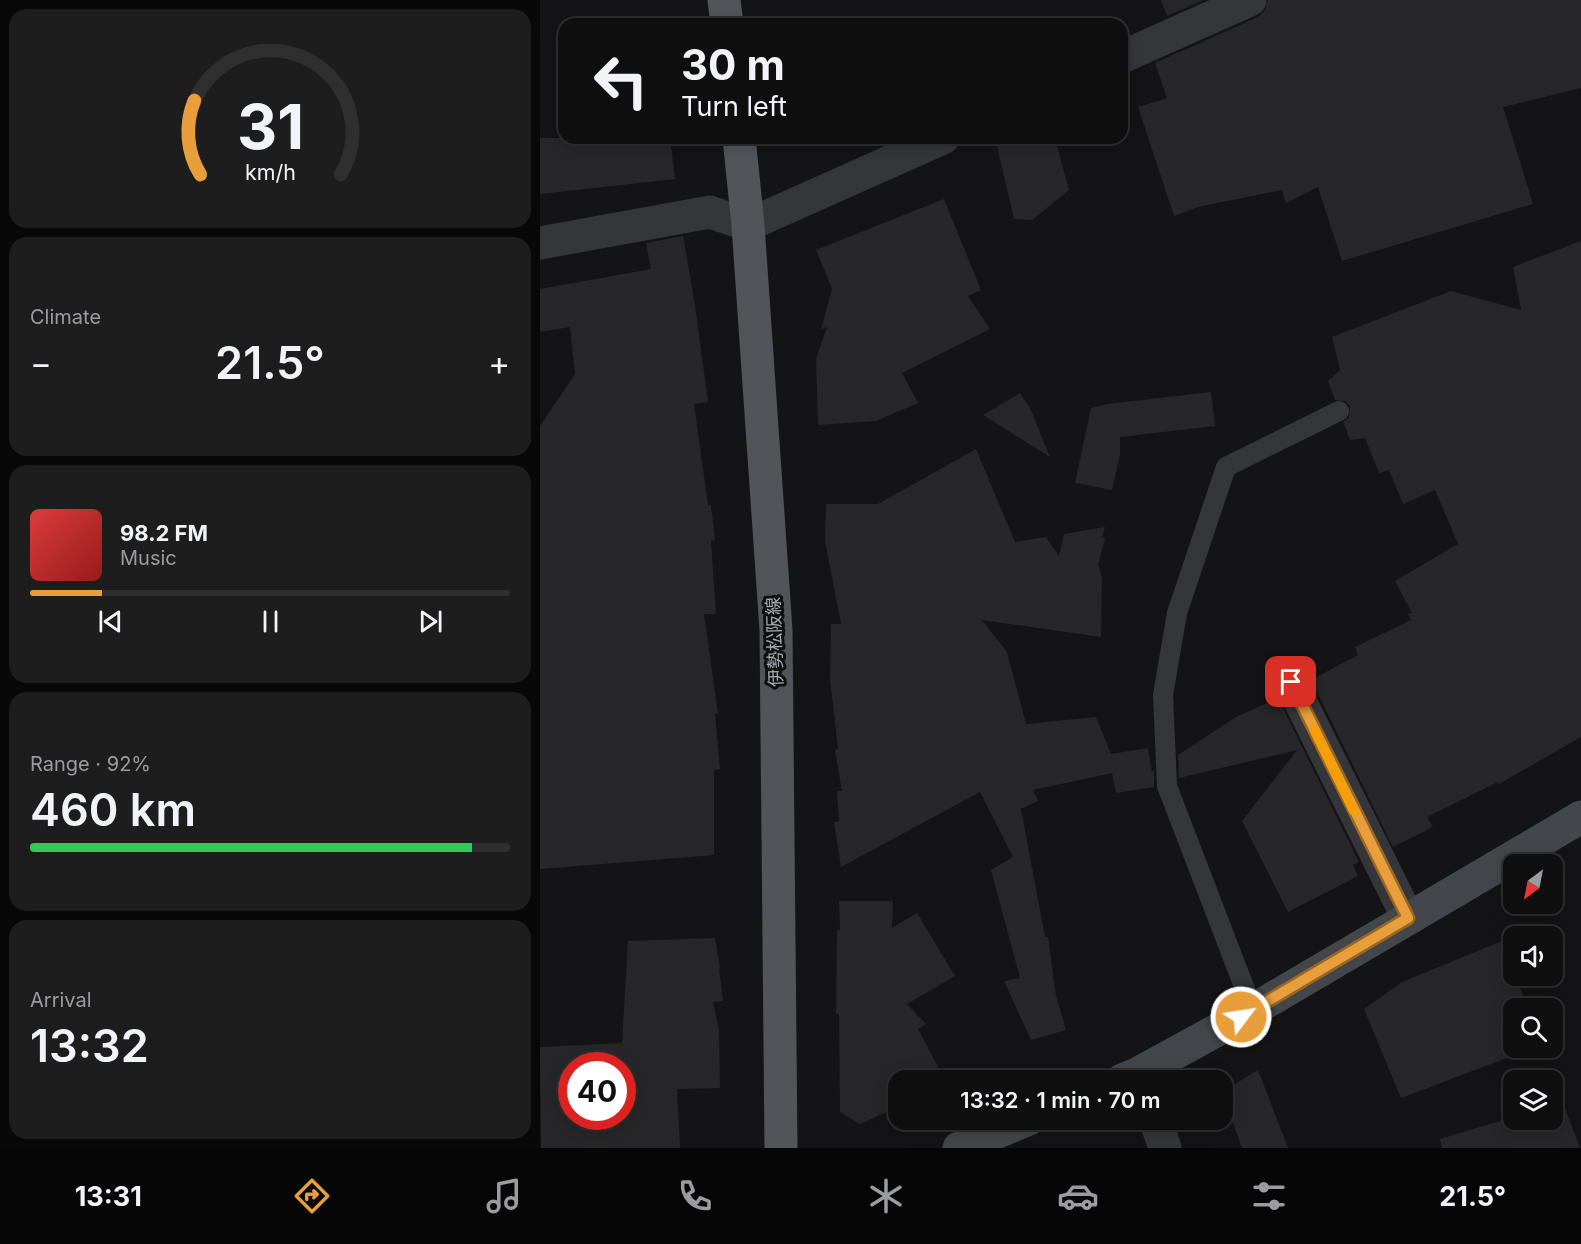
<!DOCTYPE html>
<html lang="en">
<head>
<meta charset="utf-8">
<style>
  body { margin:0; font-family:Inter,"Noto Sans JP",sans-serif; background:#1d1d1e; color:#f1f3f6; height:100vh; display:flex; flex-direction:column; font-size:22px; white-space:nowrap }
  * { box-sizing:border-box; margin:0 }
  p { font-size:20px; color:#9b9c9f }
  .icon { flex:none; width:33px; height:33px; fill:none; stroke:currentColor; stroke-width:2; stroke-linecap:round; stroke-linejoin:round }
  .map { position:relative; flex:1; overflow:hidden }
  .drawer { display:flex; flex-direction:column; gap:9px; padding:9px; background:#080809; width:540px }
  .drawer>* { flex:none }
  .banner { position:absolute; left:18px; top:18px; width:570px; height:126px; border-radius:18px; box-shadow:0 3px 15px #0003,0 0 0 2px #2f2f30; background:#0f0f10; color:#f1f3f6; overflow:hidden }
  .needle { width:39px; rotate:212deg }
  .controls { position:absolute; left:963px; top:854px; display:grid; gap:12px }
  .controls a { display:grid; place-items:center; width:60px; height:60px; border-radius:12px; background:#0f0f10; box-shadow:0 3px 15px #0003,0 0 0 2px #2f2f30; font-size:30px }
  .speed { position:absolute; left:18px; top:1052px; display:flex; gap:12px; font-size:30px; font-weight:700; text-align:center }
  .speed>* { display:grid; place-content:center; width:78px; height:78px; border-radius:50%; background:#0f0f10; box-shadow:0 3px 15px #0003,0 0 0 2px #2f2f30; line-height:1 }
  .speed .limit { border:9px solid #d22; background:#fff; color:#111 }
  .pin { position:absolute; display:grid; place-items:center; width:51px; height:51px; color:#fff; margin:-26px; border-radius:12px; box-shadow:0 3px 9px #0006 }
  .me { position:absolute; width:66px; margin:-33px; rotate:59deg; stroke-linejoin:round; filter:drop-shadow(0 0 4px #0008) }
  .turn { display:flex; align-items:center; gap:21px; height:126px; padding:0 24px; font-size:27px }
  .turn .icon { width:78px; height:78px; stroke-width:2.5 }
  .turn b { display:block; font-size:42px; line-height:51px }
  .big { font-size:45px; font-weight:600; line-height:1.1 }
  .drawer .widget { flex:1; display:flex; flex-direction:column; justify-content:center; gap:9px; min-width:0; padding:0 21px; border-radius:18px; background:#1d1d1e }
  .drawer .dial { align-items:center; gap:0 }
  .dial svg { height:156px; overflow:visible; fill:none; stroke:#2f2f30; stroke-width:7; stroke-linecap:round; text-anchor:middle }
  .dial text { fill:#f1f3f6; stroke:none }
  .song { display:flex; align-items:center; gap:18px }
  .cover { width:72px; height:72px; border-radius:9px; background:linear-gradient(135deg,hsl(0 70% 55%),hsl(0 70% 35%)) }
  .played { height:6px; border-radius:3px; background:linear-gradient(90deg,#e79e3b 15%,#2f2f30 15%) }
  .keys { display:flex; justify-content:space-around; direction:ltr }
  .heat { display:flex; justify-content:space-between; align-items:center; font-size:33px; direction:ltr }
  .charge { height:9px; border-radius:4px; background:linear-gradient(90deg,#34c759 92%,#2f2f30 0) }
  .trip { position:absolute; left:348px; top:1070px; width:345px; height:60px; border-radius:18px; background:#0f0f10; box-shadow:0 3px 15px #0003,0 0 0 2px #2f2f30; font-weight:600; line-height:60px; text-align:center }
  .tabs { display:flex; height:96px; justify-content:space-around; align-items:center; background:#060606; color:#9b9c9f }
  .tabs .icon { width:42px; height:42px }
  .tabs .selected { color:#e79e3b }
  .tabs b { font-size:27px; color:#f1f3f6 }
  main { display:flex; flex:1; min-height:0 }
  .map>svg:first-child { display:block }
  .building { fill:#272729; fill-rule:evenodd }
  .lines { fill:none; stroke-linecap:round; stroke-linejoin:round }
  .lane { stroke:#35363a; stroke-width:20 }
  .street { stroke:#35363a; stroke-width:33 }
  .secondary { stroke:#43464a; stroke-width:33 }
  .primary { stroke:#515459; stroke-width:33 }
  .route-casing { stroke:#966726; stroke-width:15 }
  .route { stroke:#e79e3b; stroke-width:10 }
  .slow { stroke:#f59e0b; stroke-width:10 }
  .labels { text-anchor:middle; stroke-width:6; stroke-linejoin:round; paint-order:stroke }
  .street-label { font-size:18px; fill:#a6acb5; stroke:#0f0f10 }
</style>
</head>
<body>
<main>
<section class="drawer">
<div class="widget dial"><svg viewBox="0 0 100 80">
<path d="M14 69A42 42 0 1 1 86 69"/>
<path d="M14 69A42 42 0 0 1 11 31" stroke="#e79e3b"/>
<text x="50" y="56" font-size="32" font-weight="700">31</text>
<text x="50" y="72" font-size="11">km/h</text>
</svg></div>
<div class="widget"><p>Climate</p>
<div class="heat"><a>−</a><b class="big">21.5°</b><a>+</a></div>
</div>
<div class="widget">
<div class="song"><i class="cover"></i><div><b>98.2 FM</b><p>Music</p></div></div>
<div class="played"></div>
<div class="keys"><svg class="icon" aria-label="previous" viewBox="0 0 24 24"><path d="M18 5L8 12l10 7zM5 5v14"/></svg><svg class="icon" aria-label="pause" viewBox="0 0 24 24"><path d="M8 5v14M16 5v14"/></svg><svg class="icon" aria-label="next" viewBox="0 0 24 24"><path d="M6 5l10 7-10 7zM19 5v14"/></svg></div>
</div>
<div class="widget"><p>Range · 92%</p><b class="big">460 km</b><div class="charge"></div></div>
<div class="widget"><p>Arrival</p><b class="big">13:32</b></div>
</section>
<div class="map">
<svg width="1041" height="1148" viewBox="0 0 1041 1148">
  <rect width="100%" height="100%" fill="#141416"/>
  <path class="building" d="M621 0H664L627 16Z
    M728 0H1041V88L963 107 993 204 802 261 778 187 746 203 742 190 658 207 634 216 598 107 627 98 615 63 718 17 725 10Z
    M0 138H130L135 179 0 194Z
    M455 138H515L529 190 492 220 474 219Z
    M404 199 441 290 428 296 450 329 362 373 378 403 336 421 278 425 276 359 287 327 281 329 292 289 276 250Z
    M143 236 155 305 168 402 154 404 168 505H171L175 540 171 541 176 614H164L178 714H175L180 769 174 770V855L0 869V426L35 374 30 327 0 332V289L111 269 106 243Z
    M1041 241V737L959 784 958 782 887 817 893 827 853 847 771 680 818 655 815 647 871 620 868 614 872 613 855 581 918 544 895 490 863 504 849 470 839 473 825 438 810 440 803 422 809 417 810 406 805 401 795 400 788 381 800 370 792 337 911 291 981 310 973 267Z
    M671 392 675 426 580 437V455L572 490 535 483 551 408 567 404Z
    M480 393 490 408 510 457 443 415Z
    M436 449 475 542 506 537 519 556 524 534 565 527 562 537 565 538 558 565 562 578 561 637 442 620 467 652 486 724 556 717 571 754 608 748 612 772 614 770V787L576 793 572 773 493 790 498 801 481 809 505 937H508L516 996 526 1030 491 1040 464 981 480 978 451 870 473 857 440 792 301 867 294 822H299L297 791H302L295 750 298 749 290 679 291 624H301L285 541 286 504H338Z
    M738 698 819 862 813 865 818 876 748 912 702 821 757 750 639 778 638 755 696 717Z
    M299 901H353L352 928 377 913 415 976 367 1004 386 1024 378 1029 405 1080H358V1107L320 1124 300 1112 299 1014H296L297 930H300Z
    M175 938 180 969H179L183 1001 173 1002 179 1031 180 1088 137 1089 140 1148H1L0 1047 82 1043 88 941ZM32 1065H82V1116H32Z
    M962 941 974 975H975L988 1008H974V1047H996L861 1098 824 1009 862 982Z
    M718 1070 748 1148H702L682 1092Z
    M1023 1103 1040 1148H902L900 1139 974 1117V1119H1012V1106Z"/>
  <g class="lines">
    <path class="lane" d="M713 1010 627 786 623 695 637 613 686 467 799 411"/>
    <path class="street" d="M582 57 710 0
      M0 243 170 212 208 225 403 138
      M751 683 868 918
      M615 1119 625 1148"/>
    <path class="secondary" d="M582 1080 597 1074 701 1017 1041 817
      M419 1148 489 1119"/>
    <path class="primary" d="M184 0 187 24
      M199 138 208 225 236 630 241 1148"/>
  </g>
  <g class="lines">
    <g class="route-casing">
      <path id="route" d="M701 1017 868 918 751 682"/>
    </g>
    <use href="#route" class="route"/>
    <path class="slow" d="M774 729 814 811"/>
  </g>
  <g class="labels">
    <g class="street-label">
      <text transform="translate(235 642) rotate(-92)" y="6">伊勢松阪線</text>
    </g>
  </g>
</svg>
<div class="controls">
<a><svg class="needle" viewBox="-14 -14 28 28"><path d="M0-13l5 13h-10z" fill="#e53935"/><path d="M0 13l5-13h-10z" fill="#9b9c9f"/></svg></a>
<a><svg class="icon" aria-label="sound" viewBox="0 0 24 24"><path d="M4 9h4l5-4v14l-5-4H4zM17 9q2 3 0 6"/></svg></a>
<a><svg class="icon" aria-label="search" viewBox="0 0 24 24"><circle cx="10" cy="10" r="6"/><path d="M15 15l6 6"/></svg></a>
<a><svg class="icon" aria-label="layers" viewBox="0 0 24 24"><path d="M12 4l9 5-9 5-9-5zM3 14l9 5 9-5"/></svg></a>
</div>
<div class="speed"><div class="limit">40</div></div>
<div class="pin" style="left:751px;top:682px;background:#d93025"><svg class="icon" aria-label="arrive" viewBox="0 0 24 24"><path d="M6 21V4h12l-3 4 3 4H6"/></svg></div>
<svg class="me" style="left:701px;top:1017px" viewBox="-20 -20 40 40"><circle r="17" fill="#e79e3b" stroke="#fff" stroke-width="3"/><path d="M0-11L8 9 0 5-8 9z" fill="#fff"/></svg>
<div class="trip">13:32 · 1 min · 70 m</div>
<div class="banner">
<div class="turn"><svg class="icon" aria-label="left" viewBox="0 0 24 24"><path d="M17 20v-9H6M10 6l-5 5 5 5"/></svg><div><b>30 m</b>Turn left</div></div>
</div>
</div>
</main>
<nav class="tabs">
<b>13:31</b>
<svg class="icon selected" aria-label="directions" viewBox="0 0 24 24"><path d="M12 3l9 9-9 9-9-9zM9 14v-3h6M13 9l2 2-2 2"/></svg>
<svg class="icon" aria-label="music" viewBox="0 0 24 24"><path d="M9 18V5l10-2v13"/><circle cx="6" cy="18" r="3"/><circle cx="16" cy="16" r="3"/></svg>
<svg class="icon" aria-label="phone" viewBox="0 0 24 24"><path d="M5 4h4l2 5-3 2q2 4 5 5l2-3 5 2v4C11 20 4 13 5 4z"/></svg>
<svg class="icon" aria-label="climate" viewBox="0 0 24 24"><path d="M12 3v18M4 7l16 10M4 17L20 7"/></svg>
<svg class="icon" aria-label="car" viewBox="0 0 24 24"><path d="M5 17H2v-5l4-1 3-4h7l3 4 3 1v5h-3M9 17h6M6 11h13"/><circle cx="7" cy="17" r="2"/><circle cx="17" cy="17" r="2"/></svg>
<svg class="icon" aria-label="filters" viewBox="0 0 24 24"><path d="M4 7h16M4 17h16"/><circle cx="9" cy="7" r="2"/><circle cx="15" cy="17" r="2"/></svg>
<b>21.5°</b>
</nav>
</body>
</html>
